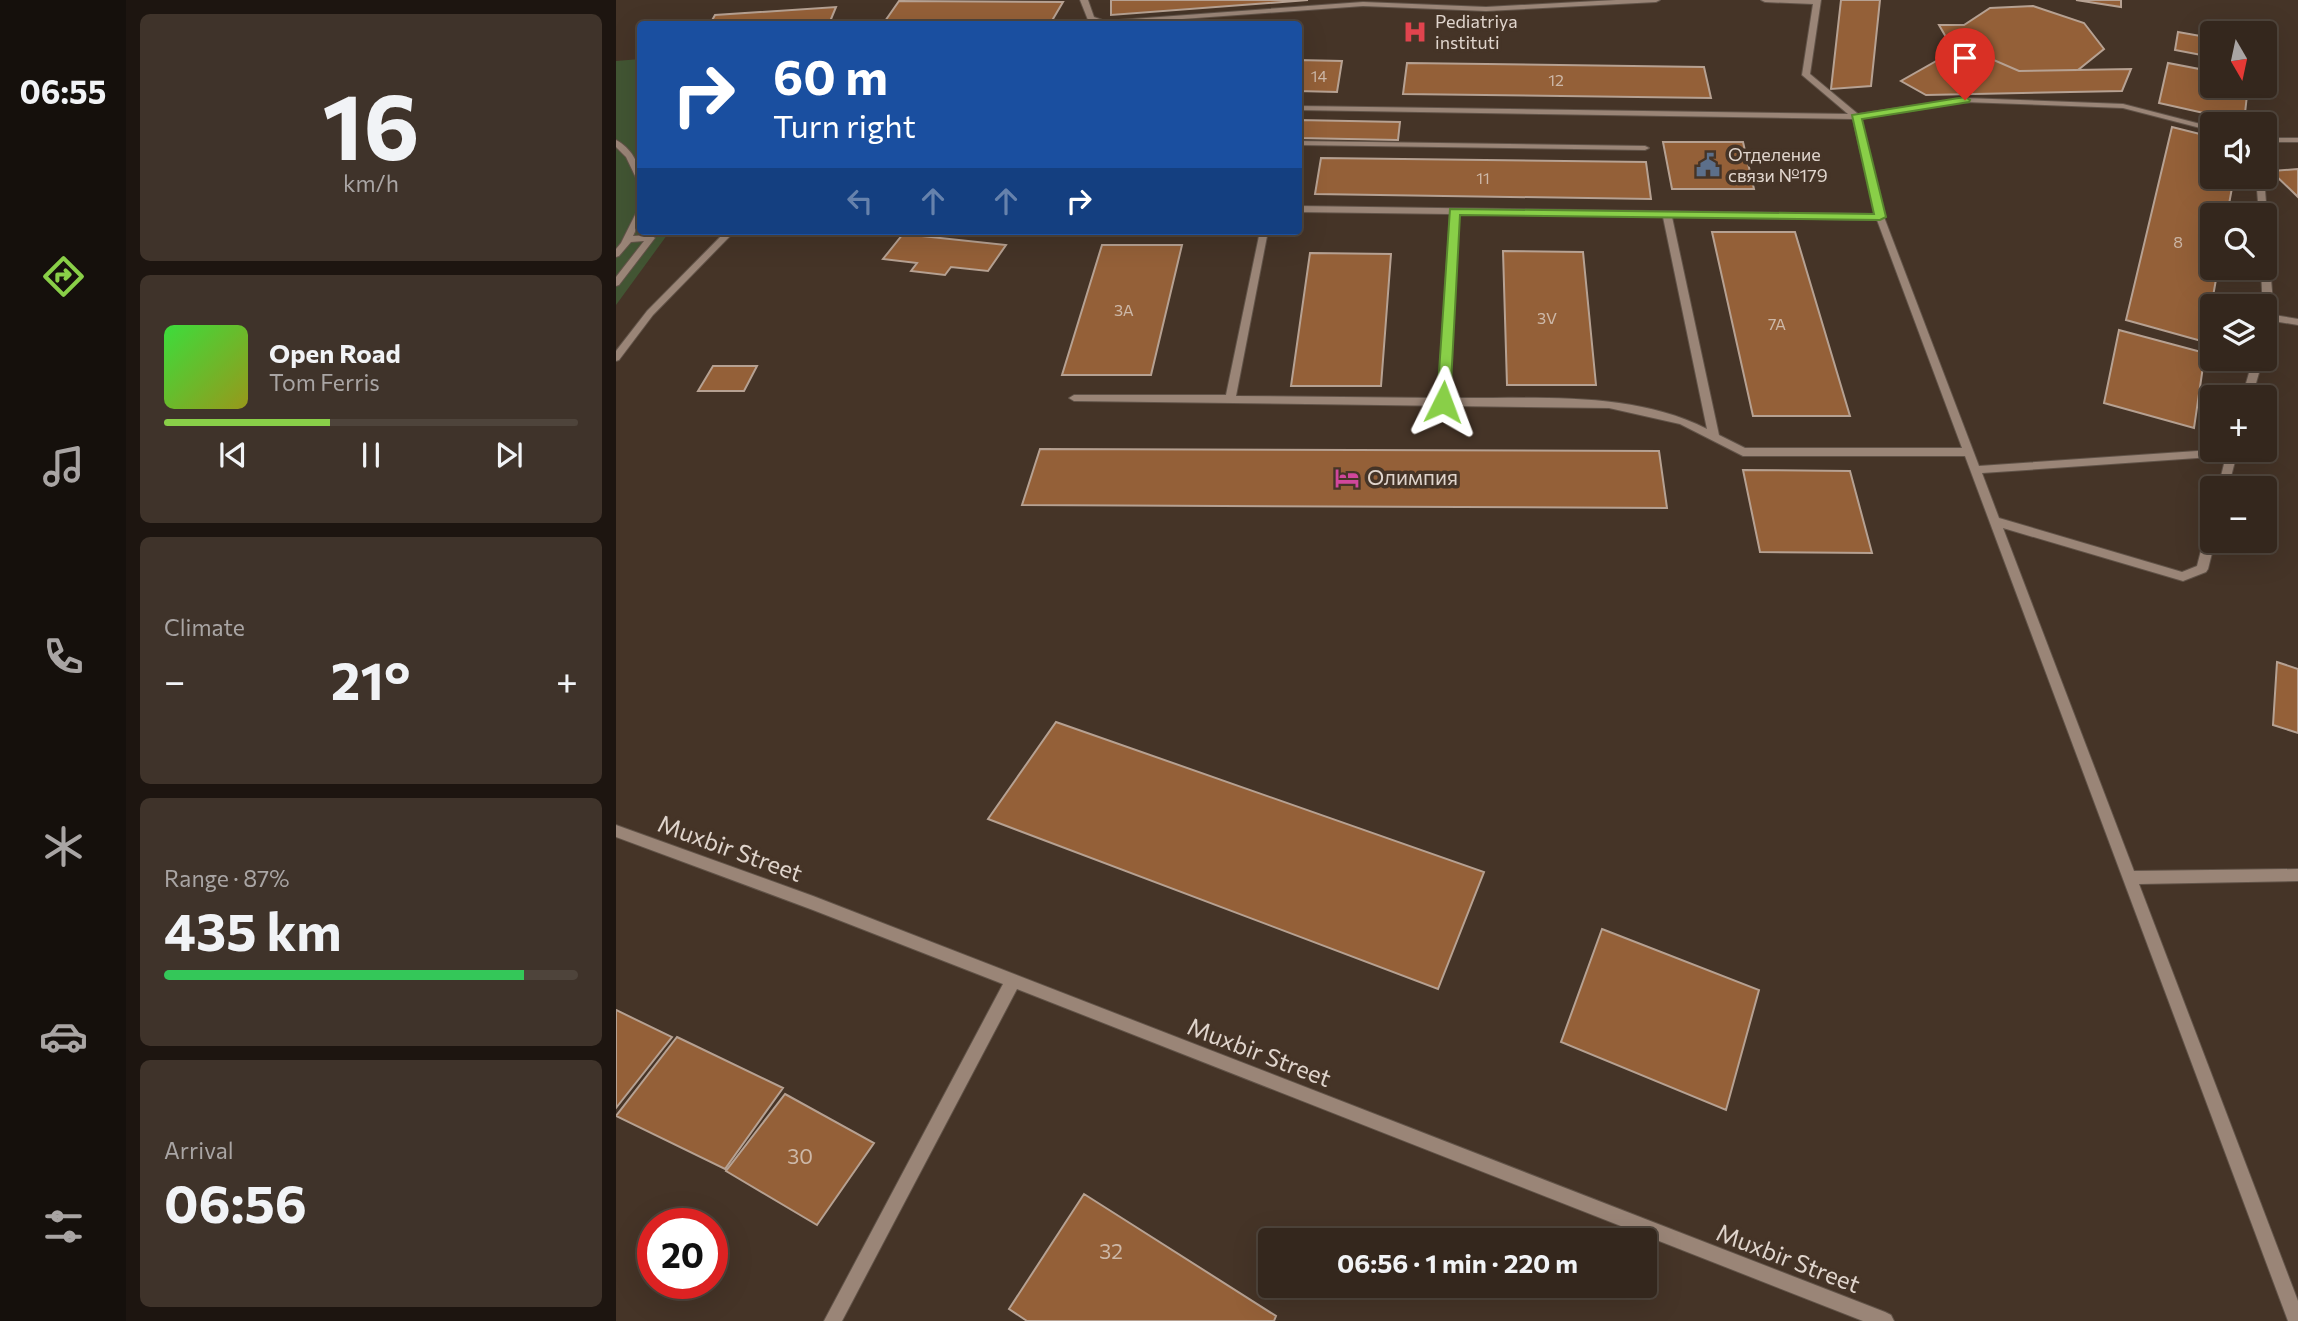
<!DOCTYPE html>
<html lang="en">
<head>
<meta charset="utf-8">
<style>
  body { margin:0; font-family:Commissioner,sans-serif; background:#3f332a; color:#f1f3f6; height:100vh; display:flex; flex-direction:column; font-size:26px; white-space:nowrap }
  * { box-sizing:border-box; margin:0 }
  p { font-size:23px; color:#a9a5a4 }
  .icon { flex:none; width:38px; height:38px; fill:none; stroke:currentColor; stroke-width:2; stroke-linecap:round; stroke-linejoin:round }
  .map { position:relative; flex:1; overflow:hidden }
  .side { display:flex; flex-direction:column; gap:14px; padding:14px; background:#1d1510; width:490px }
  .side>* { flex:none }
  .top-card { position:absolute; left:21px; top:21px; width:665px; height:214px; border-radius:7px; box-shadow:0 7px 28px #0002,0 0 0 2px #4e443b; background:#1a4fa0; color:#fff; overflow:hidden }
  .needle { width:46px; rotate:171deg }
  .buttons { position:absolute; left:1584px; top:21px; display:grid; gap:14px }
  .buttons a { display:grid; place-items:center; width:77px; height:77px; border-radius:7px; background:#34271d; box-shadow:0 7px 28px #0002,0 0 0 2px #4e443b; font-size:35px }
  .speed { position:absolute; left:21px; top:1208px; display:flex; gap:14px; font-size:35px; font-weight:700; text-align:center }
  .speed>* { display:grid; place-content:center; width:91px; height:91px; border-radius:50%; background:#34271d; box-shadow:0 7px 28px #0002,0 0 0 2px #4e443b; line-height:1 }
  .speed .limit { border:10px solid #d22; background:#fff; color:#111 }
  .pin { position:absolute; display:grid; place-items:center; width:60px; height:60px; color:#fff; margin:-72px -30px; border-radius:50% 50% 50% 0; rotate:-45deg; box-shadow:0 0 7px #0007 }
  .pin .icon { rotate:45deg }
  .me { position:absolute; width:77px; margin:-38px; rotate:3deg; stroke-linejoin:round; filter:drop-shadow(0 0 5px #0008) }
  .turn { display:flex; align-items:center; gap:24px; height:147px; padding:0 21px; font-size:32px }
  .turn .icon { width:91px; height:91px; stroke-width:2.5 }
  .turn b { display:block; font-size:49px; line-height:60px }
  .lanes { display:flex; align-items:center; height:66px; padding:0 21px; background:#0003; justify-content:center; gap:35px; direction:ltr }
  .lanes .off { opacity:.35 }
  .big { font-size:52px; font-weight:700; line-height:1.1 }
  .side .widget { flex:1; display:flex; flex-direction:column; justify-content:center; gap:10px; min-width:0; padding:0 24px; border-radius:10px; background:#3f332a }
  .side .dial { align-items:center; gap:0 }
  .dial b { font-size:91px; line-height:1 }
  .song { display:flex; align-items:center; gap:21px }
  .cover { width:84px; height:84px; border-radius:10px; background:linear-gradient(135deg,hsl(120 70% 55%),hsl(60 70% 35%)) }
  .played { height:7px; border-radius:4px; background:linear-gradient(90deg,#89cf48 40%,#4e443b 40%) }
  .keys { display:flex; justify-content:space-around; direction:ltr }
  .heat { display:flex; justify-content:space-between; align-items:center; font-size:38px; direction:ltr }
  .charge { height:10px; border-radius:5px; background:linear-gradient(90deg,#34c759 87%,#4e443b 0) }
  .trip { position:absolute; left:642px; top:1228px; width:399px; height:70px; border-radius:7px; background:#34271d; box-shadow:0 7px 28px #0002,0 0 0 2px #4e443b; font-weight:700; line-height:70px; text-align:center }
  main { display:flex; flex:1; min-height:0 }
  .dock { display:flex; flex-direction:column; width:126px; justify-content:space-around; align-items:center; background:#15100c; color:#a9a5a4 }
  .dock .icon { width:49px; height:49px }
  .dock .selected { color:#89cf48 }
  .dock b { font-size:32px; color:#f1f3f6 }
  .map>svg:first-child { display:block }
  .green { fill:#425533 }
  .building { fill:#946038; stroke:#b6a192; stroke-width:2 }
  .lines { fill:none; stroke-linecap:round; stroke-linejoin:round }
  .minor-casing { stroke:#615348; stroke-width:2 }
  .minor { fill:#9a8577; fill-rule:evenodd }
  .route { fill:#89cf48; stroke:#59872f; stroke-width:2 }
  .labels { text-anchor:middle; stroke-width:7; stroke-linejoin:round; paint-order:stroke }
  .far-number-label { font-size:16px; fill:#cdb8a8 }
  .far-poi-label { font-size:18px; fill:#e0d5cd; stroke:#453427; text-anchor:start }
  .poi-label { font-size:21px; fill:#e0d5cd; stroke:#453427; text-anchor:start }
  .near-number-label { font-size:21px; fill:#cdb8a8 }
  .near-street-label { font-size:24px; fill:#e0d5cd; stroke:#453427 }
</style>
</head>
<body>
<main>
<nav class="dock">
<b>06:55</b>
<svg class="icon selected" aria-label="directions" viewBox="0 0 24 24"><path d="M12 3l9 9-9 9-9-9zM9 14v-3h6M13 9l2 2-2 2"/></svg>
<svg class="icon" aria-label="music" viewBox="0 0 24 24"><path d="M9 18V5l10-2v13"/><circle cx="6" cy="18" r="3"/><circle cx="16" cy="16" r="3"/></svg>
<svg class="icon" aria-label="phone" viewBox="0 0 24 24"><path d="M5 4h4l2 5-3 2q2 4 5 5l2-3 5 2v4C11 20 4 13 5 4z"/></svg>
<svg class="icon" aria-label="climate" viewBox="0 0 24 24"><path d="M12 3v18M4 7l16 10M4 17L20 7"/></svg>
<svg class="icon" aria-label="car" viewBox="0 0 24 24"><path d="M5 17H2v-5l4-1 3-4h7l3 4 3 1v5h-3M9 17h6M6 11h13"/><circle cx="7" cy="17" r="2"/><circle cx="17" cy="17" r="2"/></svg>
<svg class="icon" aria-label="filters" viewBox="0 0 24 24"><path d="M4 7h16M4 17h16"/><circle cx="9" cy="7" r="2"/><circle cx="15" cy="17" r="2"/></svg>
</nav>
<section class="side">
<div class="widget dial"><b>16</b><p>km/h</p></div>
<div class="widget">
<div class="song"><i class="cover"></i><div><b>Open Road</b><p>Tom Ferris</p></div></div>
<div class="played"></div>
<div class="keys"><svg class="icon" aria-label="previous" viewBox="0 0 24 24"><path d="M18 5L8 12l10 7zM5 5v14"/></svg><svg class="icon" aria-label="pause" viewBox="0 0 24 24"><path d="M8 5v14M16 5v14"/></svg><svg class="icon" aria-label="next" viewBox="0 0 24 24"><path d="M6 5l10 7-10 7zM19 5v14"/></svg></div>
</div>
<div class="widget"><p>Climate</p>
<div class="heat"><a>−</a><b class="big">21°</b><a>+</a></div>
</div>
<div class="widget"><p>Range · 87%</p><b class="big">435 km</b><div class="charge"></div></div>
<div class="widget"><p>Arrival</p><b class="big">06:56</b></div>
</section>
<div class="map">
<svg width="1682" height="1321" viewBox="0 0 1682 1321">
  <rect width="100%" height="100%" fill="#453427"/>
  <path class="green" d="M24 59V231H54L0 305V61Z"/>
  <path class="building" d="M495 0H692L495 15Z
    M1225 0H1264L1255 86 1215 89Z
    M1460 0H1505V7Z
    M283 1 447 2 434 24H267Z
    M1417 6 1468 23 1488 49 1462 70 1403 71 1357 51H1338L1323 25H1348L1374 8Z
    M220 7 213 24H94L99 15Z
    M1562 32 1596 38V57L1559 50Z
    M1338 51H1357L1403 71 1515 69 1506 91 1310 95 1285 81Z
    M1596 59V86H1632L1628 122 1543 103 1552 63 1594 71Z
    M682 60 726 61 721 92 682 91Z
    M791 63 1088 67 1095 98 787 94Z
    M682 120 784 122 782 140 682 138Z
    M1556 127 1596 137V177H1618L1611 215H1596V268H1602L1589 342 1510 320Z
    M1047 142H1127L1138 189H1056Z
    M705 158 1030 162 1035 199 699 194Z
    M1682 169V197L1655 171Z
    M1096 232H1179L1234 416H1137Z
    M287 234 390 245 372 271 335 267 329 275 295 271 301 263 267 259Z
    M486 245H566L535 375H446Z
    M887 251 967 252 980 385H891Z
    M694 253 775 254 765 386H675Z
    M1503 330 1589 353 1578 428 1488 403Z
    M97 366H141L128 391H82Z
    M424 449 1043 451 1051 508 406 505Z
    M1127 470 1234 471 1256 553 1144 552Z
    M1661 662 1682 669V733L1657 725Z
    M440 722 868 872 822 989 372 819Z
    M986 929 1143 990 1110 1110 945 1042Z
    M0 1010 56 1037 0 1108Z
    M61 1037 167 1088 109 1169 0 1116Z
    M169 1094 258 1143 201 1225 110 1171Z
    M468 1194 660 1316 658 1321H411L393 1309Z"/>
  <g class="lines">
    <g class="minor-casing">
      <path id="minor" d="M464 0H472L478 17 489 21 747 2 870 7 1000 0H1044L1040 2 870 11 747 6 497 24H485L472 20Z
        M1145 0H1205L1194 74 1242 114 1349 98 1507 104 1596 127V131L1507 108 1349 102 1244 119 1268 217 1363 466 1596 450H1622L1612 488H1602L1610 456 1366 473 1383 518 1566 572 1581 566 1590 531 1596 527V541H1599L1592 569 1590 572 1567 581 1387 528 1518 871 1682 869V881L1523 884 1682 1301V1321H1672L1349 456H1127L1064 424 993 408 458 401 453 398 458 395H610L644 231H652L620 396 822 398 834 214 682 212V206L1259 214 1237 119 682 110V106L1232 114 1186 75 1197 4 1149 2ZM842 214 1047 217 1091 429C1015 390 916 399 832 398ZM1056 217 1261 220 1346 448H1129L1103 435Z
        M1648 138H1682V142H1648Z
        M0 140C15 148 24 163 24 180H21L10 157 0 147Z
        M682 141 1029 146 1033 148 1029 150 682 145Z
        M1640 177H1648L1651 215 1648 217V215H1643Z
        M21 211H24V221L17 236 35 235 39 238 3 285 0 286V277L28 241 15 242 3 256 0 257V249L5 243Z
        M110 231H119L37 315 3 360 0 361V351L31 311Z
        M1648 239 1652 242 1658 315 1682 319V325L1657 321 1653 334 1648 337 1645 268H1648Z
        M1637 359H1647L1636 397H1626Z
        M0 825 197 896 1269 1312 1275 1315 1278 1321H1247L401 989 226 1321H208L387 984 197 910 0 837Z"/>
    </g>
    <use href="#minor" class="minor"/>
  </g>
  <path class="route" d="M1349 97 1354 100 1353 102 1246 119 1270 217 1264 220 844 215 834 402 827 406 821 402 834 209 1258 214 1236 115Z"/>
  <defs>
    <g id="hospital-bare" transform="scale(1.89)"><path d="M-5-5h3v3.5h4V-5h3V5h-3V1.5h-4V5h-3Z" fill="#e0444e" stroke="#453427" stroke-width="2.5" paint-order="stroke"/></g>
    <g id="civic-bare" transform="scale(1.89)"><path d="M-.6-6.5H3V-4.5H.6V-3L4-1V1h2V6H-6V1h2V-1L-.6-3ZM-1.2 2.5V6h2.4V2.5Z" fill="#5c6f8a" stroke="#453427" stroke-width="2.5" paint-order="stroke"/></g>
    <g id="hotel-bare" transform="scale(1.89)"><path d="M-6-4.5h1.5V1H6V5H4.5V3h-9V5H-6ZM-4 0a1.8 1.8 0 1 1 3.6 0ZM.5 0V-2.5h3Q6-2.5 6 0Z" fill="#d1479c" stroke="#453427" stroke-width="2.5" paint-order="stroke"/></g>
  </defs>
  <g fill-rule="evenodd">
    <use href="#hospital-bare" x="799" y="32"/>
    <use href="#civic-bare" x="1092" y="165"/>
    <use href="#hotel-bare" x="731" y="478"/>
  </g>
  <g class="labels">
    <g class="far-number-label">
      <text x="703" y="82">14</text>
      <text x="940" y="86">12</text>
      <text x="867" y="184">11</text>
      <text x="1562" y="248">8</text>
      <text x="508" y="316">3A</text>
      <text x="931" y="324">3V</text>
      <text x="1161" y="330">7A</text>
    </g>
    <g class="far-poi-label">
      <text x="819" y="28">Pediatriya<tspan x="819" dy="21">instituti</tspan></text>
      <text x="1112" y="161">Отделение<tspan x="1112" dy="21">связи №179</tspan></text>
    </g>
    <g class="poi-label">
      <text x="751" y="485">Олимпия</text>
    </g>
    <g class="near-number-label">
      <text x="184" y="1164">30</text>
      <text x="495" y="1259">32</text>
    </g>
    <g class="near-street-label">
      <text transform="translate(114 849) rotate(20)" y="8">Muxbir Street</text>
      <text transform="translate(643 1053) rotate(21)" y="8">Muxbir Street</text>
      <text transform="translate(1172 1259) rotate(21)" y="8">Muxbir Street</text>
    </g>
  </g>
</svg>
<div class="buttons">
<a><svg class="needle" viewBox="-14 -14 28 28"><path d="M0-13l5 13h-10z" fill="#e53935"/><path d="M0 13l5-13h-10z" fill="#a9a5a4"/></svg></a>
<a><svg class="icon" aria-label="sound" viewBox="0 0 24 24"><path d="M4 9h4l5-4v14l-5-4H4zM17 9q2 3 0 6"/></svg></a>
<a><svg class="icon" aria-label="search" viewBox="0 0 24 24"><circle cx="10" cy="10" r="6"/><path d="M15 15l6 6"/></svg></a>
<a><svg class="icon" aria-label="layers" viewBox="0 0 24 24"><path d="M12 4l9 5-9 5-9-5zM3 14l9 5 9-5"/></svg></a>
<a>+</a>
<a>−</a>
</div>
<div class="speed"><div class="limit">20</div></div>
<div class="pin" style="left:1349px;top:100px;background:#d93025"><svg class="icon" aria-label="arrive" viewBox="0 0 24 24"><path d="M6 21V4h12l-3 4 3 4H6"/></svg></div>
<svg class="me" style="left:827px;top:402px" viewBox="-20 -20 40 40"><path d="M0-17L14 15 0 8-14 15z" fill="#89cf48" stroke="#fff" stroke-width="4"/></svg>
<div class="trip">06:56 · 1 min · 220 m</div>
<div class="top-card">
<div class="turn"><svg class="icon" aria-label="right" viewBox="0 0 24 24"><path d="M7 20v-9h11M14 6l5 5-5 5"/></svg><div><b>60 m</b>Turn right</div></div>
<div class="lanes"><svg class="icon off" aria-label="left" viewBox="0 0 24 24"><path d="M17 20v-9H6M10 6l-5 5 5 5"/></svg><svg class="icon off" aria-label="ahead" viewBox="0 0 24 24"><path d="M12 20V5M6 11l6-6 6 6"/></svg><svg class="icon off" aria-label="ahead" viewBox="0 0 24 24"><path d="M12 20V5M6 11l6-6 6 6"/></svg><svg class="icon" aria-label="right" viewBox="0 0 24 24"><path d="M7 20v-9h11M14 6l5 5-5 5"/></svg></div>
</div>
</div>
</main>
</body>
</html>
